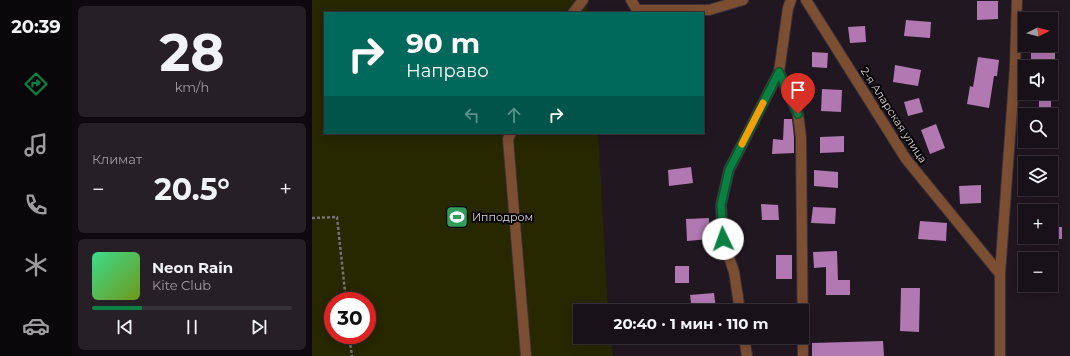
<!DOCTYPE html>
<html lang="ru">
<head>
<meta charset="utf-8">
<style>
  body { margin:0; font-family:Montserrat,sans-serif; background:#261f26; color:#f1f3f6; height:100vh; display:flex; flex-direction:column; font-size:15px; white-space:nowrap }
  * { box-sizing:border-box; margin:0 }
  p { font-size:13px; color:#9f9da2 }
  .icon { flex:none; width:22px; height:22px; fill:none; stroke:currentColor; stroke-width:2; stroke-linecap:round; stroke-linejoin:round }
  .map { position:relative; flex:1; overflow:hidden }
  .drawer { display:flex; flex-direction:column; gap:6px; padding:6px; background:#0e090e; width:240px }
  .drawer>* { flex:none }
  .hud { position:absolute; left:12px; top:12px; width:380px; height:122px; border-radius:0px; box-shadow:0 2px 10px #0003,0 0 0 1px #373138; background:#00695c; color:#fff; overflow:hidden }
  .needle { width:26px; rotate:84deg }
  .buttons { position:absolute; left:706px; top:12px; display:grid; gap:8px }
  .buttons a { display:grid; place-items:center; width:40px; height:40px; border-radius:0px; background:#191119; box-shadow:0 2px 10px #0003,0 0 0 1px #373138; font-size:20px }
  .speed { position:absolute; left:12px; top:292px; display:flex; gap:8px; font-size:20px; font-weight:700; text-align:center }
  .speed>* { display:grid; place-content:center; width:52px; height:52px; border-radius:50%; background:#191119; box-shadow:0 2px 10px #0003,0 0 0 1px #373138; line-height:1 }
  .speed .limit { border:6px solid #d22; background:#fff; color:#111 }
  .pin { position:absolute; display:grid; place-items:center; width:34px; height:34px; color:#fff; margin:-41px -17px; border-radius:50% 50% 50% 0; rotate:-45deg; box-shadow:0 0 4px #0007 }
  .pin .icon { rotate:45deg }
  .me { position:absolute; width:44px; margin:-22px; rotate:357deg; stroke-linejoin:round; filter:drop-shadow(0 0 3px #0008) }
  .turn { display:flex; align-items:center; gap:14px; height:84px; padding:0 16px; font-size:18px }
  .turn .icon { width:52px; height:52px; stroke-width:2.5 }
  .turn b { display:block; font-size:28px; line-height:34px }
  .lanes { display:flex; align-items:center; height:38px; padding:0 16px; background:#0003; justify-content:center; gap:20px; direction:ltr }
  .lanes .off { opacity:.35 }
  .big { font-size:30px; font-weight:700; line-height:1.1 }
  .drawer .card { flex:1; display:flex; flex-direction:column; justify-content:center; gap:6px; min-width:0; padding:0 14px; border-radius:6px; background:#261f26 }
  .drawer .dial { align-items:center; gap:0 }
  .dial b { font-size:52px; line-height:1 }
  .song { display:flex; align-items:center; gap:12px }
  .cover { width:48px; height:48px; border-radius:6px; background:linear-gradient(135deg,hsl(150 70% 55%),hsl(80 70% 35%)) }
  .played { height:4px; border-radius:2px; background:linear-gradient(90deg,#0b8043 25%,#373138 25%) }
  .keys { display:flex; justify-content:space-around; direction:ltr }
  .heat { display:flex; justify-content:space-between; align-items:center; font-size:22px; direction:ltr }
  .trip { position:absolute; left:261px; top:304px; width:236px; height:40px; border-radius:0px; background:#191119; box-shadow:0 2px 10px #0003,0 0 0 1px #373138; font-weight:700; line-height:40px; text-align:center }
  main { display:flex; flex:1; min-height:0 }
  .tab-bar { display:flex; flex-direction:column; width:72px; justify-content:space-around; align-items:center; background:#0a070a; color:#9f9da2 }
  .tab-bar .icon { width:28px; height:28px }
  .tab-bar .on { color:#0b8043 }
  .tab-bar b { font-size:18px; color:#f1f3f6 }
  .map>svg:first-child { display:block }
  .green { fill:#272800; fill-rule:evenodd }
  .building { fill:#b178b2 }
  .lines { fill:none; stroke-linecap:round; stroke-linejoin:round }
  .minor-casing { stroke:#3b313b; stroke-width:12 }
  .path { stroke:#786f78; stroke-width:2.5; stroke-dasharray:3 2; stroke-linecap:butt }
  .minor { stroke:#7c4e32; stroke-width:10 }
  .route-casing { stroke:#07532c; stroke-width:10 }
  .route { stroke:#0b8043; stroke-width:7 }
  .slow { stroke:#f59e0b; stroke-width:7 }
  .labels { text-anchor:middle; stroke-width:4; stroke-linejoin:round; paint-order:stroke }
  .street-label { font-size:11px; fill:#dbd4db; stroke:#080508 }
  .poi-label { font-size:11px; fill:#dbd4db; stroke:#080508; text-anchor:start }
</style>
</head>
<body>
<main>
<nav class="tab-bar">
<b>20:39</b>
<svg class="icon on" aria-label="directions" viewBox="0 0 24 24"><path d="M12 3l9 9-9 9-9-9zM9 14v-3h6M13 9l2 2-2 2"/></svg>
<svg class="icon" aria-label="music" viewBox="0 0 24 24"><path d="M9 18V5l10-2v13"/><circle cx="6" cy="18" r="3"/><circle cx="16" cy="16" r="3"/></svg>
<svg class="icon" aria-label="phone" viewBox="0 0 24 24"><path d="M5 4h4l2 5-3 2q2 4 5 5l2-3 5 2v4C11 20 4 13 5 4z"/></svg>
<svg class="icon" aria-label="climate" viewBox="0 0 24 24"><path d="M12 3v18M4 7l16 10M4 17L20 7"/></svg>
<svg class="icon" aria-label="car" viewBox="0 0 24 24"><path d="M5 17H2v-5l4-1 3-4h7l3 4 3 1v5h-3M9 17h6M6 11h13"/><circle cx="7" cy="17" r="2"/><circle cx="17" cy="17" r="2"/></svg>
</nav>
<section class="drawer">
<div class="card dial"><b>28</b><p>km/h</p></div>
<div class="card"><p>Климат</p>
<div class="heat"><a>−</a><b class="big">20.5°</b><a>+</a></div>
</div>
<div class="card">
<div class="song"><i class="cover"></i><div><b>Neon Rain</b><p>Kite Club</p></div></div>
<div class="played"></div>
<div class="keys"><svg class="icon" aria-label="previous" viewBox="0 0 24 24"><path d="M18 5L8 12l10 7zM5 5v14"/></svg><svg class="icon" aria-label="pause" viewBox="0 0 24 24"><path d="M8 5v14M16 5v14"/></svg><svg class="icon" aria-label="next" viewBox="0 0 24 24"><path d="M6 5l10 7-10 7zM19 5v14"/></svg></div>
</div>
</section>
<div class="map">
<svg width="758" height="356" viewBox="0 0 758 356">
  <rect width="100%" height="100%" fill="#211721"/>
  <path class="green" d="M0 0H275L276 13H13V133H286L296 311H268V337H299L301 356H0ZM21 301H55V335H21Z"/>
  <path class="building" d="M665 1H686V19L665 20Z
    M594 20 619 22 618 38 592 36Z
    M553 26 554 42 538 43 536 27Z
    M719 47H743V63H719Z
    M500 52 516 53 515 68 500 67Z
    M666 57 687 60 685 76H682L677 108 655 104 658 86 661 87Z
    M583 65 609 70 606 86 581 82Z
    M510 89 530 90 529 112 509 111Z
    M727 93H739V109H727Z
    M607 98 611 112 596 116 592 102Z
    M472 119H480L482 137V153L460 154 461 139 471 140Z
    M624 124 633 148 618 154 609 130Z
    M532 136V152L508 153V137Z
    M379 167 381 183 357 186 356 170Z
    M502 170 526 172V188L502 186Z
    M669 185V203L648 204 647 186Z
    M449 204 466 205 467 220H450Z
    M501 207 524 208 523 224 499 223Z
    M397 218 398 239 375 241 374 219Z
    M608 221 635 223 634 241 606 239Z
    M739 227H750V239H739Z
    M525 251 526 280H538V295H514V267L502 268 501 252Z
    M464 255H480V279H464Z
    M363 266H377V283H363Z
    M589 288H608L607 332 588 331Z
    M402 293 404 309 380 311 378 295Z
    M571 341 572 356H500V343Z"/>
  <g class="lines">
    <g class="minor-casing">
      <path id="minor" d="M319 0 325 10H397L431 0
        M494 0 594 159 688 274
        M261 13 271 0
        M467 72 486 114 489 137 491 356
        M199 133 196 139 214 356
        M428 311 422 272 411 239 409 205 417 170 467 72 476 8 479 0
        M432 337 435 356
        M688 356V274L703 67 705 0"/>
    </g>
    <path class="path" d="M0 218 25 217 34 301
      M37 335 40 356"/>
    <use href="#minor" class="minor"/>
  </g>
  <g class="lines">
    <g class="route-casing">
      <path id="route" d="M411 239 409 205 417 170 467 72 486 114"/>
    </g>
    <use href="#route" class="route"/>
    <path class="slow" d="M430 144 451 103"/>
  </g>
  <defs>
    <g id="stadium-square" transform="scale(1.15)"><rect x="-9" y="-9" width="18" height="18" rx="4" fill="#2e9e5b" stroke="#080508"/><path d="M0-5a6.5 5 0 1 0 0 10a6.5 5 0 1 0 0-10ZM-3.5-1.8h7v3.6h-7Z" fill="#fff"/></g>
  </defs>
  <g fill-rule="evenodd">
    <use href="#stadium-square" x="145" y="217"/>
  </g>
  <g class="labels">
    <g class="street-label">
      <text transform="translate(582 115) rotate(57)" y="4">2-я Аларская улица</text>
    </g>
    <g class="poi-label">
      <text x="160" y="221">Ипподром</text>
    </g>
  </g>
</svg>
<div class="buttons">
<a><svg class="needle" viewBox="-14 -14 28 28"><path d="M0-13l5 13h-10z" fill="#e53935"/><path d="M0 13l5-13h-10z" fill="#9f9da2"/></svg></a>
<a><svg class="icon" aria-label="sound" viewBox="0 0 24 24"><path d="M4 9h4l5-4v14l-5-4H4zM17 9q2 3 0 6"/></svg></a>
<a><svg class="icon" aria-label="search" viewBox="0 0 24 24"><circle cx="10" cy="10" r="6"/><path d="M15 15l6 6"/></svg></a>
<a><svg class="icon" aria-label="layers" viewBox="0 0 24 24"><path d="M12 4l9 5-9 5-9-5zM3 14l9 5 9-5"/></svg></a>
<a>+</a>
<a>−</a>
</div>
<div class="speed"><div class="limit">30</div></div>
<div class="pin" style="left:486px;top:114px;background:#d93025"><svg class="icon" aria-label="arrive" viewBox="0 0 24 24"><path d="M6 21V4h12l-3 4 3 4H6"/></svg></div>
<svg class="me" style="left:411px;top:239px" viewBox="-20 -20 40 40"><circle r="19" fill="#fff"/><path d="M0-13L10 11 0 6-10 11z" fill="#0b8043"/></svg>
<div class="trip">20:40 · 1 мин · 110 m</div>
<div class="hud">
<div class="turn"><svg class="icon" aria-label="right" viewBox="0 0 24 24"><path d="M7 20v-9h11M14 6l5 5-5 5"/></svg><div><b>90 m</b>Направо</div></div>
<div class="lanes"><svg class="icon off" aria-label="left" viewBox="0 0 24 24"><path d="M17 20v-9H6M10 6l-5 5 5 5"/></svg><svg class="icon off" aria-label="ahead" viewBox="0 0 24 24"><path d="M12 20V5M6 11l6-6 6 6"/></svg><svg class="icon" aria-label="right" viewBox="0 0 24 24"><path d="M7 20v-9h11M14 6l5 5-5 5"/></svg></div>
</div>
</div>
</main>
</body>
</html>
